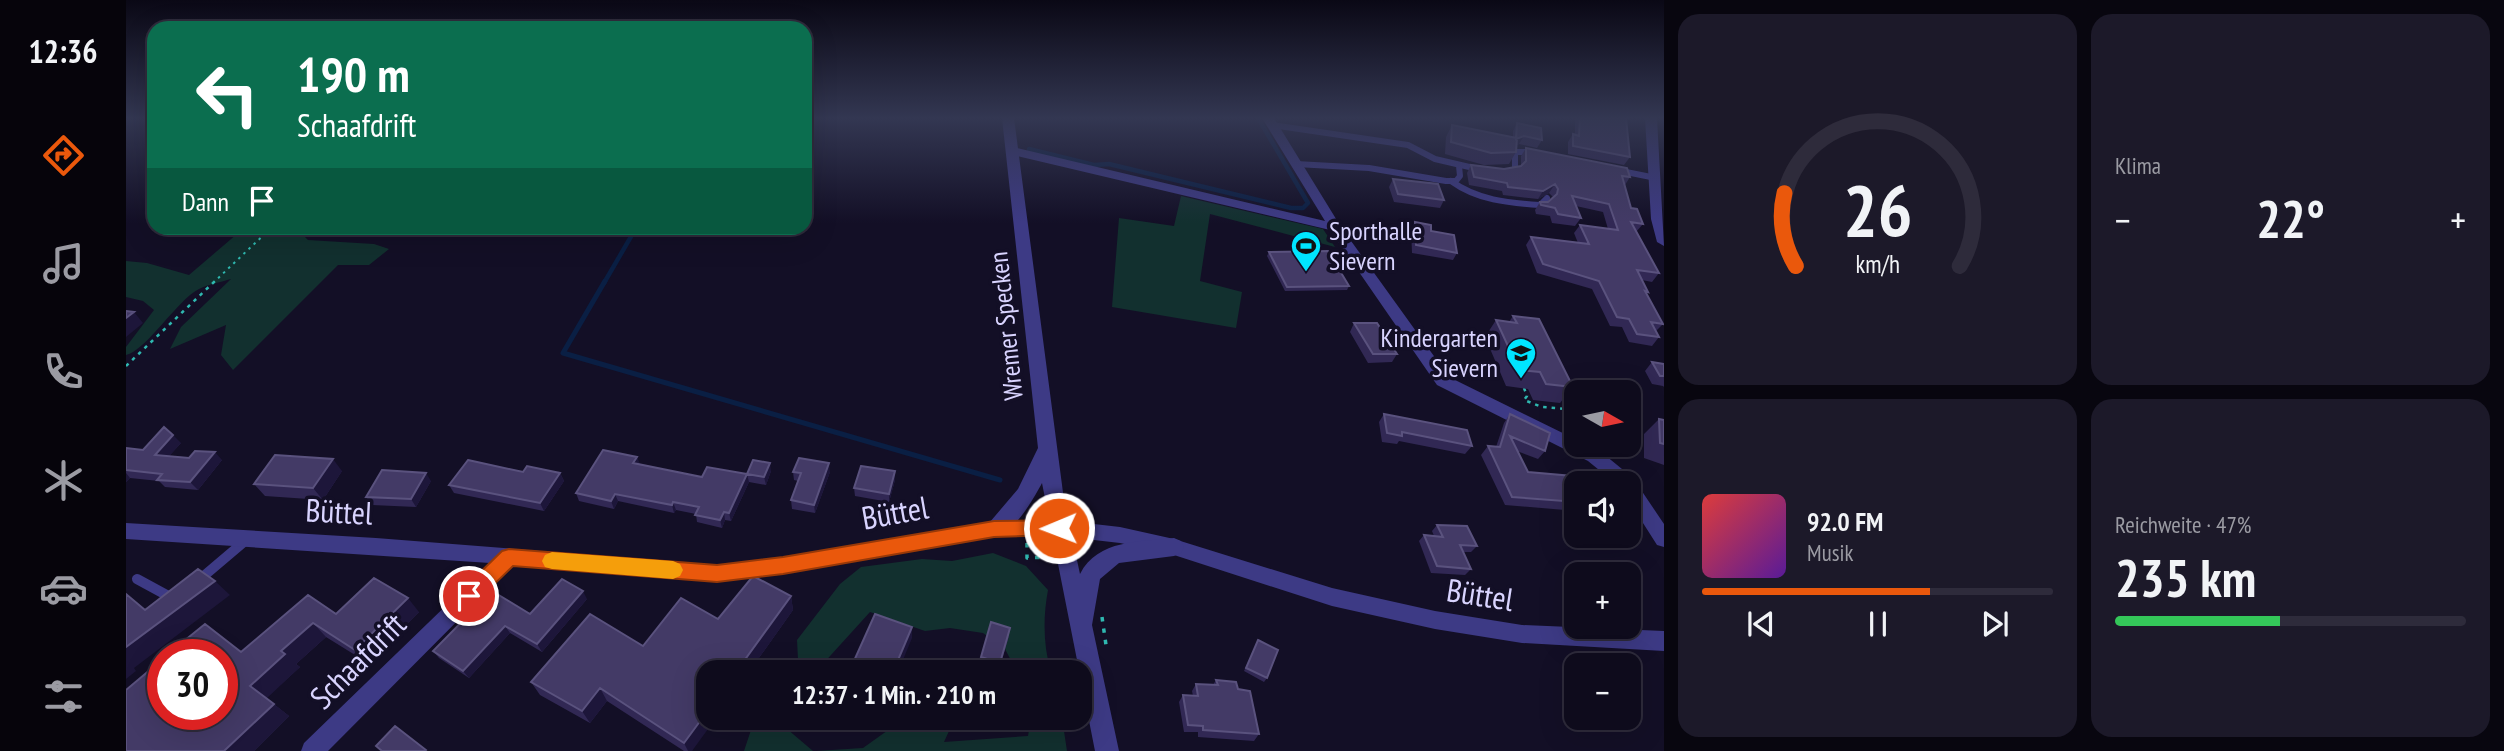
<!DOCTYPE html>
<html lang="de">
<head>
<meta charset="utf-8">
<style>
  body { margin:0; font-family:"PT Sans Narrow",sans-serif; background:#1c1929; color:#f1f3f6; height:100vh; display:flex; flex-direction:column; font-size:26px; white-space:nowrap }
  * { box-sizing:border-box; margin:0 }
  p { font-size:23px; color:#9b9ba3 }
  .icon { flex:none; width:38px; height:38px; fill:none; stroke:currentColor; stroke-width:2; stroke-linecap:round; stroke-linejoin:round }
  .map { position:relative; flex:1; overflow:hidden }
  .sheet { display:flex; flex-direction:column; gap:14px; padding:14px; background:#08060f; width:840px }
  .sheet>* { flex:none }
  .hud { position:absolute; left:21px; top:21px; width:665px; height:214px; border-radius:21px; box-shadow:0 7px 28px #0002,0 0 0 2px #2e2b3b; background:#0b6e4f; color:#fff; overflow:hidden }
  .needle { width:46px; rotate:99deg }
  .controls { position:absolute; left:1438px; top:380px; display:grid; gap:14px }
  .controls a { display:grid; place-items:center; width:77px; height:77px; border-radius:14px; background:#0e0b1c; box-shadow:0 7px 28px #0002,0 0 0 2px #2e2b3b; font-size:35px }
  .speed { position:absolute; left:21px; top:639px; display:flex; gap:14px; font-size:35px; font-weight:700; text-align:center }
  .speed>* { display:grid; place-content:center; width:91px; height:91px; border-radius:50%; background:#0e0b1c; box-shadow:0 7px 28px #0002,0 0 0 2px #2e2b3b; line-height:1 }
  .speed .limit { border:10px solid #d22; background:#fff; color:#111 }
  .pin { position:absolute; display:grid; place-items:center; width:60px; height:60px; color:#fff; margin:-30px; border:4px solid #fff; border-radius:50%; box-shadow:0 2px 7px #0007 }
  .me { position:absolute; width:77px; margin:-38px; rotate:269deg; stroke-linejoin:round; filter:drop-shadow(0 0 5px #0008) }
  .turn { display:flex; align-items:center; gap:24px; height:147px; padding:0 35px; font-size:32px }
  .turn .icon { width:91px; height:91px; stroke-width:2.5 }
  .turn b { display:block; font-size:49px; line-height:60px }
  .then { display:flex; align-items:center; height:66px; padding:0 35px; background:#0003; gap:14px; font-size:26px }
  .big { font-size:52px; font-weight:700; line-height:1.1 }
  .sheet .tile { flex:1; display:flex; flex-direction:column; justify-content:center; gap:10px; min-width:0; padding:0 24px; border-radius:21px; background:#1c1929 }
  .sheet .dial { align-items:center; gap:0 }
  .dial svg { height:182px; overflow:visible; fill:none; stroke:#2e2b3b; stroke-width:7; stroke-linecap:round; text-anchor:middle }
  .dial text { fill:#f1f3f6; stroke:none }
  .song { display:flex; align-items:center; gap:21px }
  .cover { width:84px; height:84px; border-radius:10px; background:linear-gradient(135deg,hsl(0 70% 55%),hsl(270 70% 35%)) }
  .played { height:7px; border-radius:4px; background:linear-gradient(90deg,#ea580c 65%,#2e2b3b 65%) }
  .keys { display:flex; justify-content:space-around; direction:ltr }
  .heat { display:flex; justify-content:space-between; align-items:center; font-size:38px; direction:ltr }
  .charge { height:10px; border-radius:5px; background:linear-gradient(90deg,#34c759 47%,#2e2b3b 0) }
  .sheet .tiles { flex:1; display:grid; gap:14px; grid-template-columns:repeat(2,1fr) }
  .trip { position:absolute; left:570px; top:660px; width:396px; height:70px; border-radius:21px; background:#0e0b1c; box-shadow:0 7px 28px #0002,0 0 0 2px #2e2b3b; font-weight:700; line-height:70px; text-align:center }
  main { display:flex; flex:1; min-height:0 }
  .dock { display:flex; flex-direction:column; width:126px; justify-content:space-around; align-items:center; background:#06040b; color:#9b9ba3 }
  .dock .icon { width:49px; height:49px }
  .dock .on { color:#ea580c }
  .dock b { font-size:32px; color:#f1f3f6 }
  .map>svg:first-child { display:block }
  .green { fill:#12302f }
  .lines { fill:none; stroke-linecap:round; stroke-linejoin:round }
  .stream-far1 { stroke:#0a1f44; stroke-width:4.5 }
  .stream { stroke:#0a1f44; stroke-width:5 }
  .path-far2 { stroke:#2fb8b0; stroke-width:2; stroke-dasharray:2.5 4.5; stroke-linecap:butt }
  .path-far1 { stroke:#2fb8b0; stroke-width:2.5; stroke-dasharray:3.5 5; stroke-linecap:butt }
  .path { stroke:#2fb8b0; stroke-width:3.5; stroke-dasharray:4.5 7; stroke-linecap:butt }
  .service-far1 { stroke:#3d3a85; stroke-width:6 }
  .service { stroke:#3d3a85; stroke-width:10 }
  .minor { fill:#3d3a85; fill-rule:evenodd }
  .tertiary { fill:#3d3a85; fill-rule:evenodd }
  .wall { fill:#312854 }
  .shaded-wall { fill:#1d163a }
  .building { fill:#433a66; stroke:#5a527e; stroke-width:2 }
  .route { fill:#ea580c; stroke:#983908; stroke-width:2 }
  .slow { fill:#f59e0b }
  .labels { text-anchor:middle; stroke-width:7; stroke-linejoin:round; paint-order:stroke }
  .poi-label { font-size:26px; fill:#d9d4ff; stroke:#130f26; text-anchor:start }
  .street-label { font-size:26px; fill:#d9d4ff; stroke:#130f26 }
  .near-street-label { font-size:32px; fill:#d9d4ff; stroke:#130f26 }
</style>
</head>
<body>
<main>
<nav class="dock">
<b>12:36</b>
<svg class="icon on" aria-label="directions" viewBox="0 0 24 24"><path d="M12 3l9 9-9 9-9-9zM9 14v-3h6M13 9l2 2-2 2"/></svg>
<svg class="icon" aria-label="music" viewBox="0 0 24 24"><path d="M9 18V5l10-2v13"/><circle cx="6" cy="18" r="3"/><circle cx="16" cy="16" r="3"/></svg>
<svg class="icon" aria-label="phone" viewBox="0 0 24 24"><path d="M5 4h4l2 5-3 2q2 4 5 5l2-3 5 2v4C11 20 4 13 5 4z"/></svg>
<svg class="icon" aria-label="climate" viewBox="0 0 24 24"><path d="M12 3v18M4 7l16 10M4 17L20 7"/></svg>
<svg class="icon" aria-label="car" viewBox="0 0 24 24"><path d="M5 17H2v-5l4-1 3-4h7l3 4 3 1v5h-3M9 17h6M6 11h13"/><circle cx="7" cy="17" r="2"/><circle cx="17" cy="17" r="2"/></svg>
<svg class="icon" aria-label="filters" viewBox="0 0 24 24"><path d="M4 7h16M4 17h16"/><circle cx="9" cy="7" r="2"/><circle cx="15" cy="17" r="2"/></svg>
</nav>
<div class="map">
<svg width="1538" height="751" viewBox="0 0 1538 751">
  <rect width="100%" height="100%" fill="#130f26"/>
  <path class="green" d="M1055 196 1197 229 1209 247 1084 214 1074 281 1116 292 1110 328 986 307 993 218 1048 226Z
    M118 228H176L173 231 182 240 248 244 263 249 243 265H212L107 370 95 355 100 325 44 349 55 327 105 279C95 282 83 284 73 289 51 300 20 351 0 355V347L28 310 17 301 0 297V261L21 263 63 275Z
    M867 553 900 566 922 590C917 617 917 645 925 672H891L879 649 857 633 824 628 799 631 744 612 695 666 684 667 672 659 671 640 714 584 735 567 796 559 826 561Z
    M779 718H829L818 742 902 736 905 718H936L941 751H690L737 748Z
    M654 723 687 751H618L625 730Z"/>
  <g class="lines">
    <path class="stream-far1" d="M903 149 968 165 983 164 1165 208H1177L1182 203 1132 118
      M478 283 510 228"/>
    <path class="stream" d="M479 281 437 353 874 480"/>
    <path class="path-far2" d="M87 283 145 228"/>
    <path class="path-far1" d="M0 366 89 281
      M1398 388 1401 396 1398 400 1416 407 1441 409 1438 397"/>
    <path class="path" d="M901 543V558L922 557
      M976 617 980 645"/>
    <path class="service-far1" d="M1146 125 1282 145 1309 159 1352 169
      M1170 164 1243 168 1320 181H1330L1334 176 1333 166
      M1495 171 1530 178
      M1382 172 1389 169V152H1407
      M1325 181C1351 200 1382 203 1414 205L1421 198"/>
    <path class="service" d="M11 579 46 598
      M73 580 119 541"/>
    <path class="minor" d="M1136 118H1148L1215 227 1323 377 1451 440V444H1460L1474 451 1507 478 1538 524V547L1531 545 1503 501V483H1489L1462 461 1311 385 1204 230 887 155 881 151 887 147 1199 221Z
      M1519 118H1531L1538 246 1531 242 1525 219Z
      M933 520 994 527 1048 539 1206 588 1309 611 1396 625 1538 631V651L1396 643 1309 629 1206 606 1048 555 994 543 933 536 868 537 657 574 591 581 387 565 202 751H175L178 743 364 563 0 539V523L250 538 591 565 657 558 868 521Z"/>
    <path class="tertiary" d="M876 118H888L938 500 954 574C972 539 1014 542 1048 538L1055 541 1058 547 1055 553 1048 556 993 563 974 579 966 625 993 751H969L916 483C907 500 883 543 861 535L858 529 892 489 912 448Z"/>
  </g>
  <path class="wall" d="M1449 118H1500L1504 157 1498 165 1442 154V142L1447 134 1449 135Z
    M1391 123 1416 140 1411 148 1393 144 1391 145 1390 152 1383 164 1358 165 1319 154 1320 137 1326 125 1387 137V131Z
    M1400 148 1504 177 1499 185 1505 208 1517 224 1510 232 1533 273 1526 282 1516 280 1522 292 1520 294 1537 324 1530 331 1533 337 1526 346 1503 342 1496 327 1484 326 1466 289 1411 273 1400 245 1405 237 1452 243 1448 233 1454 225 1482 229 1477 212 1450 206 1455 218 1449 226 1426 223 1424 216 1410 214 1409 210 1414 202H1422L1427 197 1423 193 1412 199 1377 195 1376 191 1343 185 1341 173 1345 165 1378 169 1395 166V156Z
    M1267 179 1318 200 1314 208 1268 202 1263 187Z
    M1289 222 1305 231 1331 253 1327 260 1286 253 1285 229Z
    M1143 252 1223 286 1221 290 1159 291 1141 256Z
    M1387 316 1447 387 1434 403 1407 400 1402 389 1380 386 1359 337 1370 320 1383 322Z
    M1228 323 1271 354 1266 362 1242 363 1224 332Z
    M1526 362 1538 364V387L1537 386 1526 384 1519 371Z
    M1258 414 1346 446 1339 454 1273 441 1271 444 1256 442 1253 422Z
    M1384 414 1419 451 1412 459 1391 451 1402 472 1451 483V511L1379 505 1355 455 1362 446 1370 447 1378 423Z
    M1533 419 1538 420V465L1518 458V434Z
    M55 443 43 456 96 460 72 490 39 487 33 481 4 478 0 482V448L17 450Z
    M514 465 576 477 621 474 645 471 640 485 623 482 605 521 599 520 596 528 571 522 570 514 550 510 548 513 492 501 488 509 453 501 450 493Z
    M216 471 197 500 139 496 128 484Z
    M397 472 434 473 438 481 418 511 328 493 323 485Z
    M667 472H704L689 513 666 509 665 500 672 481 668 480Z
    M769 480 763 502 729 496 728 488Z
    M305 481 290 507 246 505 240 497Z
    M1311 525 1351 546 1345 552H1337L1345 569 1339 575 1305 573 1293 541 1298 535 1308 536 1306 531Z
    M665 596 667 610 623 672H583L566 751H558L481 701 464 723 414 695 405 682 517 646 592 619Z
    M461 599 416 652 384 633 343 678 313 658 307 651 404 614Z
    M293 612 242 663 200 637 170 664 174 667 140 698 163 716 128 751H0L115 652 210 614Z
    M883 636 873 670 854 664 855 657Z
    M1132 640 1141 678 1138 682 1118 671Z
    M1090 680 1112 689 1133 734 1128 741 1072 737V732H1058L1053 702 1057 695 1067 696 1066 691 1070 684 1087 685Z"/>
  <path class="shaded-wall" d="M1398 136 1393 144 1386 147 1390 139Z
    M1429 184 1423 193 1412 199 1417 191Z
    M8 312 17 323 0 337V318Z
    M47 435 55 443 37 463 29 455Z
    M89 452 96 460 72 490 64 482Z
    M511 457 514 464 507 463Z
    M207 459 216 471 197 500 187 488Z
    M644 463 645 471 640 485 638 477Z
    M703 463 704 472 689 513 688 505Z
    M769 471V480L763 502V494Z
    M0 473 4 478 0 482Z
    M300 473 305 481 290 507 285 499Z
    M434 473 438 481 418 511 414 503Z
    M621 474 623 482 605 521 603 513Z
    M489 494 492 501 488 509 485 501Z
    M547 502 550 510 548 513 546 505Z
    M598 512 599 520 596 528 594 520Z
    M89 581 104 595 8 668 10 671 0 679V594L34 622Z
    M457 591 461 599 416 652 411 644Z
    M665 596 667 610 623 672H610Z
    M282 598 293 612 242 663 229 650Z
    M187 623 200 637 170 664 174 667 140 699 124 686 155 651Z
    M379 626 384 633 343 678 337 671Z
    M786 627V638L772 672H767Z
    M474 688 481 701 464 723 456 711Z
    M148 704 163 716 128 751H98Z
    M583 709V718H590L566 751H562L558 743Z"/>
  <path class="building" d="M1454 118H1500L1504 157 1447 146V134L1453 136Z
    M1391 123 1415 128 1416 140 1398 136 1390 139Z
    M1326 125 1391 138 1390 152 1365 153 1325 142Z
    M1400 148 1501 168 1504 177 1496 176 1505 208 1511 209 1517 224 1505 222 1533 273 1511 270 1522 292 1519 291 1537 324 1525 322 1533 337 1511 334 1503 319 1491 317 1473 281 1417 264 1405 237 1463 244 1454 225 1492 230 1483 204 1446 196 1455 218 1432 214 1429 208 1415 205 1414 202H1422L1431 194 1432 189 1429 184 1417 191 1382 187 1381 183 1348 177 1345 165 1378 169 1395 166 1400 161Z
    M1267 179 1312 184 1318 200 1272 194Z
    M1289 222 1305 225V231L1328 235 1331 253 1290 245Z
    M1202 251 1223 286 1161 287 1143 252Z
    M0 311 8 312 0 318Z
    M1387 316 1413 319 1447 387 1420 384 1414 372 1393 370 1370 320 1391 323Z
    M1228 323H1251L1271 354H1247Z
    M1526 362 1538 364V376H1534Z
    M1258 414 1341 430 1346 446 1276 432V436L1261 433Z
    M1384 414 1424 433 1419 451 1384 436 1402 472 1447 476 1451 483V502L1386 497 1362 446 1374 447Z
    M1533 419 1538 420V444L1534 443Z
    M38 427 47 435 29 455 63 458 69 451 89 452 64 482 31 480 36 474 0 470V448L17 450Z
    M477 450 511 457 507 463 576 477 581 467 621 474 603 513 598 512 594 520 569 515 573 507 547 502 546 505 489 494 485 501 450 493Z
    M149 455 207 459 187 488 128 484Z
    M673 458 703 463 688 505 665 500 675 473 667 472Z
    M342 460 397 472 401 466 434 473 414 503 323 485Z
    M627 460 644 463 638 477 621 474Z
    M735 466 769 471 763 494 728 488Z
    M256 470 300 473 285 499 240 497Z
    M1311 525 1341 526 1351 546 1334 545 1345 569 1311 566 1298 535 1317 537Z
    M72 569 89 581 0 647V594L19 610Z
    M627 576 665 596 610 672H583V709L558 743 474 688 456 711 405 682 464 614 517 646 555 598 592 619Z
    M248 578 282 598 229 650 187 623 155 651 159 654 124 686 148 704 98 751H0V690L37 659V714H96V654H42L79 624 115 652 182 595 210 614Z
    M436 579 457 591 411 644 379 626 337 671 307 651 366 591 404 614Z
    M749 614 786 627 767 672H723Z
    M865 622 884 628 874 663 855 657Z
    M1132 640 1152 650 1141 678 1120 668Z
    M1090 680 1110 682 1112 689 1124 691 1133 734 1077 730V726L1062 725 1057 695 1072 696 1070 684 1092 685Z
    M269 726 300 750 299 751H256L250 746Z"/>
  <linearGradient id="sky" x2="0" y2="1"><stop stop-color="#0a0815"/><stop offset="0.53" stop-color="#333752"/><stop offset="1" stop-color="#333752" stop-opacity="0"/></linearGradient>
  <rect width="1538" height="223" fill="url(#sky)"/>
  <path class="route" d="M933 520 940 522 942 528 940 533 933 535 868 537 657 574 591 582 387 566 350 602 343 605 336 602 333 596 336 590 376 551 383 549 591 565 657 557 868 521Z"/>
  <path class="slow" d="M426 552 547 561 554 564 557 570 554 576 547 579 426 569 419 567 416 561 419 555Z"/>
  <defs>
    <g id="stadium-pin" transform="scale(1.575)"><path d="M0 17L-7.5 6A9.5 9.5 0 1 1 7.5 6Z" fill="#00e5ff" stroke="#130f26"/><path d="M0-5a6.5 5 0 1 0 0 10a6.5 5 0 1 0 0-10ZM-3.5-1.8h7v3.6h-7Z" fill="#111"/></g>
    <g id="school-pin" transform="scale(1.575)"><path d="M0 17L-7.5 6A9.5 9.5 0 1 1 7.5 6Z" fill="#00e5ff" stroke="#130f26"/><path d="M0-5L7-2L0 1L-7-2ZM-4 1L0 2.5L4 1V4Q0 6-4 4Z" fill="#111"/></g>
  </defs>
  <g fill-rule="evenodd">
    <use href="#stadium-pin" x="1180" y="246"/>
    <use href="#school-pin" x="1395" y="353"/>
  </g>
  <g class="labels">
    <g class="poi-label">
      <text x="1203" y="240">Sporthalle<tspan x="1203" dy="30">Sievern</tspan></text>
      <text x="1372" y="347" text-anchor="end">Kindergarten<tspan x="1372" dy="30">Sievern</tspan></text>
    </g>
    <g class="street-label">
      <text transform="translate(880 326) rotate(-96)" y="9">Wremer Specken</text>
    </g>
    <g class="near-street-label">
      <text transform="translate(213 512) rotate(3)" y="11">Büttel</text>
      <text transform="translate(769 513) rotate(-10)" y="11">Büttel</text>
      <text transform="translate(1354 595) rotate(9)" y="11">Büttel</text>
      <text transform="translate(232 661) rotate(-45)" y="11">Schaafdrift</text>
    </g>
  </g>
</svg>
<div class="controls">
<a><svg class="needle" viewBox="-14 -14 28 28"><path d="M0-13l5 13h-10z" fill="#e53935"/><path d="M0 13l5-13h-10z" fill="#9b9ba3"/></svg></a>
<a><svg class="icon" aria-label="sound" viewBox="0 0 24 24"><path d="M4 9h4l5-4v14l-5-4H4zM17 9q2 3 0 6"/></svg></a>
<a>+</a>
<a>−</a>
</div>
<div class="speed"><div class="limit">30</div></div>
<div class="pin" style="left:343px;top:596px;background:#d93025"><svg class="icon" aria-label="arrive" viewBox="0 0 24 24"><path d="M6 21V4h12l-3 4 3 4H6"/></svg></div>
<svg class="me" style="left:933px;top:528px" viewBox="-20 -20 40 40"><circle r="17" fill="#ea580c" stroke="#fff" stroke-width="3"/><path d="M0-11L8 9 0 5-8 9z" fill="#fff"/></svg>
<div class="trip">12:37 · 1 Min. · 210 m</div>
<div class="hud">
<div class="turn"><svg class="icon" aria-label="left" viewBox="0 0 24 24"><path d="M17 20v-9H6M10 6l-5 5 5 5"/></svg><div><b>190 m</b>Schaafdrift</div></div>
<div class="then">Dann<svg class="icon" aria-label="arrive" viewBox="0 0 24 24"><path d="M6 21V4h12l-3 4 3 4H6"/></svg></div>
</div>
</div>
<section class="sheet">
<div class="tiles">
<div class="tile dial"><svg viewBox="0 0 100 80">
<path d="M14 69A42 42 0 1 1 86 69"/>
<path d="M14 69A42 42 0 0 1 9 37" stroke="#ea580c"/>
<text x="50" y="56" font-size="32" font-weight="700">26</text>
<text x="50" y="72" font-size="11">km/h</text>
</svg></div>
<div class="tile"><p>Klima</p>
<div class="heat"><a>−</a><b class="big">22°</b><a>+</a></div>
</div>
<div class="tile">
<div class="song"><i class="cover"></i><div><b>92.0 FM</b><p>Musik</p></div></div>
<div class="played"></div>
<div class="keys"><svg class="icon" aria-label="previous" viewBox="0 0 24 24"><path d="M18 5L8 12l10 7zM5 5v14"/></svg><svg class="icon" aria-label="pause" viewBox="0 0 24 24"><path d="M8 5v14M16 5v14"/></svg><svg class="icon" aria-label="next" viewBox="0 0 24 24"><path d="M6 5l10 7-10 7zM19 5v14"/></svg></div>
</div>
<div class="tile"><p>Reichweite · 47%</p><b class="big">235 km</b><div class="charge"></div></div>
</div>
</section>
</main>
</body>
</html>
